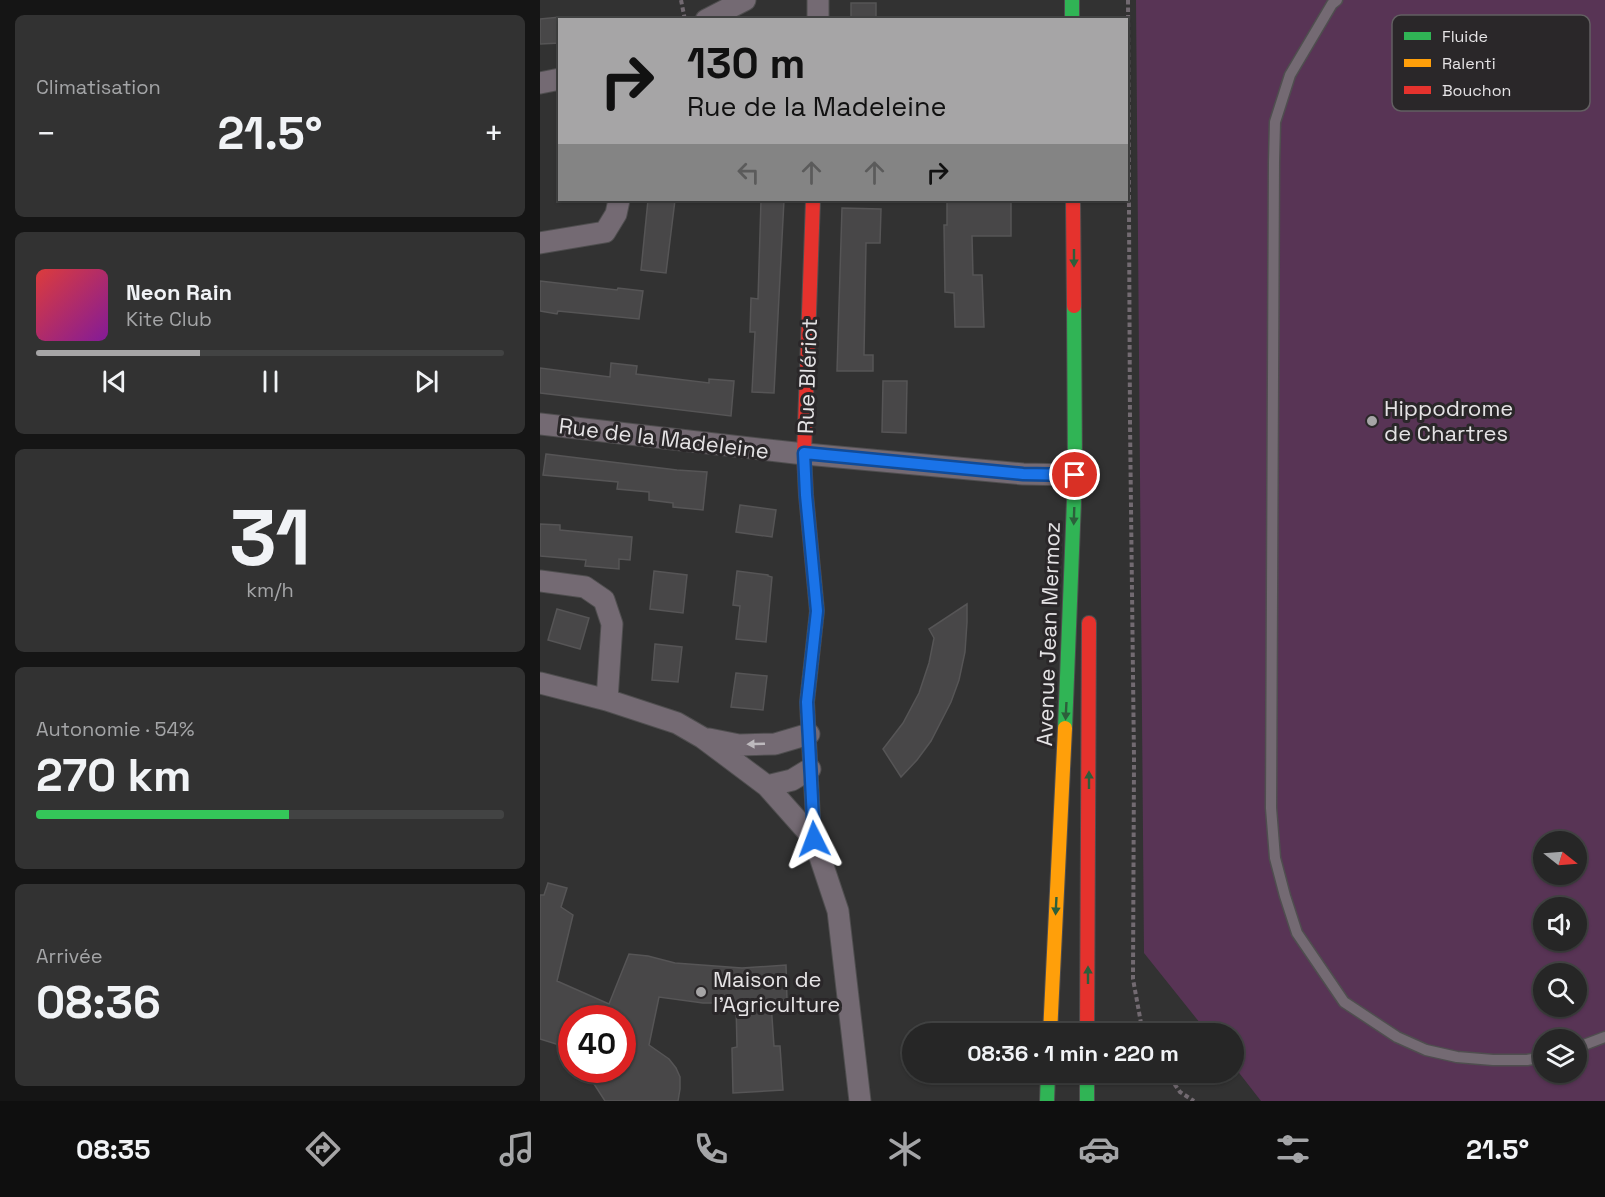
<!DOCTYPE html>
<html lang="fr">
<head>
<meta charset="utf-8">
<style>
  body { margin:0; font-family:"Space Grotesk",sans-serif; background:#323232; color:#f1f3f6; height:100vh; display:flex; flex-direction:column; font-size:22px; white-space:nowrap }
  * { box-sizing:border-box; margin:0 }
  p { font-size:20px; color:#a4a5a7 }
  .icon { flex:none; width:33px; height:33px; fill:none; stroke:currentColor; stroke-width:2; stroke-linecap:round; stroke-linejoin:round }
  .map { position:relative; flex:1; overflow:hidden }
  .details { display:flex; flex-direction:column; gap:15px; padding:15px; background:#151515; width:540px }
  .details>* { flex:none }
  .top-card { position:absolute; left:18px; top:18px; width:570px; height:183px; border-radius:0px; box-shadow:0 2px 4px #0004,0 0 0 2px #424343; background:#a6a5a6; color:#111; overflow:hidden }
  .needle { width:39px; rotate:107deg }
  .fabs { position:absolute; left:993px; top:831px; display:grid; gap:12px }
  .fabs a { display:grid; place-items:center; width:54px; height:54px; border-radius:50%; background:#262626; box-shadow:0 2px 4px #0004,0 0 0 2px #424343; font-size:30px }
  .speed { position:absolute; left:18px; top:1005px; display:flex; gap:12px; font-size:30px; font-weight:700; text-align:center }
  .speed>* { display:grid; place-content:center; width:78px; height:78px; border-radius:50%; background:#262626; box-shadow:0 2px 4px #0004,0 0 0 2px #424343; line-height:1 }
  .speed .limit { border:9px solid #d22; background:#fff; color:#111 }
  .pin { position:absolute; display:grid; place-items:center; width:51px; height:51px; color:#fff; margin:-26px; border:3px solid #fff; border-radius:50%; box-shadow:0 2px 6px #0007 }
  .me { position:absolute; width:66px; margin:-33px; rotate:357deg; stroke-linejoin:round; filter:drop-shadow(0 0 4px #0008) }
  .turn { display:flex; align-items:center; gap:21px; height:126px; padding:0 30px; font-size:27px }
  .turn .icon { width:78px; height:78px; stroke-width:2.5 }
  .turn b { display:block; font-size:42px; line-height:51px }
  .lanes { display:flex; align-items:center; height:57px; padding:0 30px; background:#0003; justify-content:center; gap:30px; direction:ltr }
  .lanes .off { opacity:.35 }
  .big { font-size:45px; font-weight:700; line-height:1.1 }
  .details .tile { flex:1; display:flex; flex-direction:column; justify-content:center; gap:9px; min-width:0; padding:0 21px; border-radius:9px; background:#323232 }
  .details .dial { align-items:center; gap:0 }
  .dial b { font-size:78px; line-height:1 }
  .song { display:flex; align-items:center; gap:18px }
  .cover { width:72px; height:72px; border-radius:9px; background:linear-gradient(135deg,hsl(0 70% 55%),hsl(290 70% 35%)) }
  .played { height:6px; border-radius:3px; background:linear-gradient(90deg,#a6a5a6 35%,#424343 35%) }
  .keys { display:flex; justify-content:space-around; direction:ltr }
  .heat { display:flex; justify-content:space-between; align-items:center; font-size:33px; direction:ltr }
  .charge { height:9px; border-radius:4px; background:linear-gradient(90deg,#34c759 54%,#424343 0) }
  .trip { position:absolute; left:362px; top:1023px; width:342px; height:60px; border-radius:30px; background:#262626; box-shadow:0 2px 4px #0004,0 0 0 2px #424343; font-weight:700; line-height:60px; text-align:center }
  .tabs { display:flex; height:96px; justify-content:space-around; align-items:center; background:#0f0f0f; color:#a4a5a7 }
  .tabs .icon { width:42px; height:42px }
  .tabs .on { color:#a6a5a6 }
  .tabs b { font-size:27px; color:#f1f3f6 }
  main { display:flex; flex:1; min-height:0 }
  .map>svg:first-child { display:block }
  .green { fill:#583455; fill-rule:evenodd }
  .building { fill:#484748; stroke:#565556; stroke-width:1.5 }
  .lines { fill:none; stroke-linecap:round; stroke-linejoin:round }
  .lane-casing { stroke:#4f4e4f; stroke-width:13 }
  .street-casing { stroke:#4f4e4f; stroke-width:23 }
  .fast-casing { stroke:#4f4e4f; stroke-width:16 }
  .slow-casing { stroke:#4f4e4f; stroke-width:16 }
  .jam-casing { stroke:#4f4e4f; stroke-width:16 }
  .path { stroke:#726a71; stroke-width:4; stroke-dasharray:4.5 3; stroke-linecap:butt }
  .lane { stroke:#746a73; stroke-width:10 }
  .street { stroke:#746a73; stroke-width:21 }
  .fast { stroke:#30b455; stroke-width:14 }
  .slow { stroke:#ff9f0a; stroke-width:14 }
  .jam { stroke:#e5322d; stroke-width:14 }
  .oneway { fill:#2c5f3b }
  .oneway2 { fill:#bdb9bd }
  .route-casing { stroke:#114b97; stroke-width:15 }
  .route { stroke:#1a73e8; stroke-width:10 }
  .poi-dot { fill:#a6a5a6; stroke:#2a2729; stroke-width:2 }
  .labels { text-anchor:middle; stroke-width:6; stroke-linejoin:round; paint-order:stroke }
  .street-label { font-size:22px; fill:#e5e3e5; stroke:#2a2729 }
  .poi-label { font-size:22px; fill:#e5e3e5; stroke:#2a2729; text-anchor:start }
  .key { fill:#2a2729; stroke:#625f61; stroke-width:1.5 }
  .key-label { font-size:16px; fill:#e5e3e5 }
</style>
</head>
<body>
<main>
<section class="details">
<div class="tile"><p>Climatisation</p>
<div class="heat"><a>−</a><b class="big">21.5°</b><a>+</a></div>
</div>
<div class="tile">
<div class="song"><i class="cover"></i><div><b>Neon Rain</b><p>Kite Club</p></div></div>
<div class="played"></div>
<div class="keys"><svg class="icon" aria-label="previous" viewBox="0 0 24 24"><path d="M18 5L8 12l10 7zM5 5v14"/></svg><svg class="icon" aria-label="pause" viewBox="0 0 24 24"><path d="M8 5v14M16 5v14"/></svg><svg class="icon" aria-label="next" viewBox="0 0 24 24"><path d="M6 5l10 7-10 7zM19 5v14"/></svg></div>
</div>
<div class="tile dial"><b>31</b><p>km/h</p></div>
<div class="tile"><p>Autonomie · 54%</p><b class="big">270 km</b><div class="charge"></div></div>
<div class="tile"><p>Arrivée</p><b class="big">08:36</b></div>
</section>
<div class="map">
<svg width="1065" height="1101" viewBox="0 0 1065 1101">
  <rect width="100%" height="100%" fill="#323232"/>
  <path class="green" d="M596 0H1065V1101H721L693 1065V1034L668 1033 604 953ZM1004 842H1036V874H1004ZM1004 908H1036V940H1004ZM1004 974H1036V1006H1004ZM1004 1040H1036V1072H1004Z"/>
  <path class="building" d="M311 3H336V20H311Z
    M20 17V43L0 44V19Z
    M108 200H135L126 273 101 270Z
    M221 200H244L234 393 212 392 215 332H210L211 298 218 299Z
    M471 200V236H432L433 275H442L444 327H415L414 293 405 292 404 225H407V201Z
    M302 208 341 209 340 243H326L324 355H333V371H297Z
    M0 281 77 290 78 288 103 291 99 319 18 311 17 314 0 311Z
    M71 363 97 366 96 374 169 383V379L194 381 191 416 0 393V368L70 377Z
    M343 381H367L366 433 342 432Z
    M6 454 137 470 167 472 163 510 133 507V503L109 500V492L77 489 78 482 3 475Z
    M200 505 236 510 232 537 196 532Z
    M0 524 20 525V530L92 537 90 560 79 559V569L45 566 46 560 0 556Z
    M114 571 147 575 143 613 110 609Z
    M197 571 228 575V576L232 577 226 642 196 639 200 606 193 605Z
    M427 604V622L425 652 419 680 411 702 391 741 377 760 361 777 343 749 363 723 379 693 389 663 394 638 389 629Z
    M17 609 49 618 40 649 8 640Z
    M115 644 142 647 138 682 112 680Z
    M196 673 227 676 223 710 191 707Z
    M8 883 27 888 21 907 33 915 17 981 69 1004 89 954 108 956 135 963 202 968 246 965 247 1000 231 1003 234 1046H240L243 1090 193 1093 192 1048 197 1047 196 1003H163L119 997 109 1045 129 1059 136 1068 140 1077V1089L138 1101H65L45 1070H82V1018H32V1049L0 1039V895H4Z"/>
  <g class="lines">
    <g class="lane-casing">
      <path id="lane" d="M797 0 792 4 750 75 735 122 734 162 731 808 735 858 745 896 757 933 804 1002 857 1037 886 1050 917 1057 953 1060H987L1004 1057
        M1036 1048 1065 1037"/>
    </g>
    <g class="street-casing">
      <path id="street" d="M278 0V20
        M166 20 205 0
        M0 83 20 79
        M0 243 65 232 76 214 79 200
        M0 424 255 453 483 474 535 475
        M0 581 45 587 64 600 72 624 67 700
        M0 683 67 700 137 723 163 738 227 786 274 839 298 911 320 1101
        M169 739 199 745 235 744 269 734
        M227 786 252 780 270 769"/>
    </g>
    <g class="fast-casing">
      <path id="fast" d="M532 0V20
        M525 728 535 475 534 306
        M547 1072V1101
        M507 1101 508 1072"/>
    </g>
    <g class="slow-casing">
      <path id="slow" d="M274 579 277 611 267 702 274 839
        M510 1034 525 728"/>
    </g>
    <g class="jam-casing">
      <path id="jam" d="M273 200 264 454 266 495 274 579
        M533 200 534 306
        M547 1034 549 623"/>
    </g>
    <path class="path" d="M141 0 145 20
      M588 0 590 423 594 759 593 979 603 1034
      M626 1072 640 1092 654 1101"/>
    <use href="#lane" class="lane"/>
    <use href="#street" class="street"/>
    <use href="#fast" class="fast"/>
    <use href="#slow" class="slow"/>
    <use href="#jam" class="jam"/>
  </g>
  <defs><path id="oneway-solid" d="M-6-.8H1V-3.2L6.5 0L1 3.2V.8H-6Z" transform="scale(1.5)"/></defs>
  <g class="oneway">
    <use href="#oneway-solid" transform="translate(534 258) rotate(90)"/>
    <use href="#oneway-solid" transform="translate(534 516) rotate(92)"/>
    <use href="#oneway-solid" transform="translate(526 711) rotate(93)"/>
    <use href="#oneway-solid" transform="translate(549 780) rotate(-90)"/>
    <use href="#oneway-solid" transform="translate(516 906) rotate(93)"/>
    <use href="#oneway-solid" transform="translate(548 975) rotate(-90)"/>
  </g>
  <use class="oneway2" href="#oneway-solid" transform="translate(216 744) rotate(178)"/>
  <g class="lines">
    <g class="route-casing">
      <path id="route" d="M274 839 267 702 277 611 266 495 264 453 483 474 535 475"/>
    </g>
    <use href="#route" class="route"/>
  </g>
  <g class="poi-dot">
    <circle cx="832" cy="421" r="6"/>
    <circle cx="161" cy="992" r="6"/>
  </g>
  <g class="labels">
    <g class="street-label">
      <text transform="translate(267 376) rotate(-88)" y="8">Rue Blériot</text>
      <text transform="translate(124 438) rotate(7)" y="8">Rue de la Madeleine</text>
      <text transform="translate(508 634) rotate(-88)" y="8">Avenue Jean Mermoz</text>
    </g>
    <g class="poi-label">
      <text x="844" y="416">Hippodrome<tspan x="844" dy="25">de Chartres</tspan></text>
      <text x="173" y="987">Maison de<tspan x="173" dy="25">l'Agriculture</tspan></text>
    </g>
  </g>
  <rect x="852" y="15" width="198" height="96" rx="9" class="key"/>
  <rect x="864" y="32" width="27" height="8" fill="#30b455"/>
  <rect x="864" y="59" width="27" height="8" fill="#ff9f0a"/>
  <rect x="864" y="86" width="27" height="8" fill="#e5322d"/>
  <g class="key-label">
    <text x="902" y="42">Fluide</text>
    <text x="902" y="69">Ralenti</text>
    <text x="902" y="96">Bouchon</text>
  </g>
</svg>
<div class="fabs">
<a><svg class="needle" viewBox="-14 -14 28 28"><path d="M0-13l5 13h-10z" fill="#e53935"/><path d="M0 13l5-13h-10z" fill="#a4a5a7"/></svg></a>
<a><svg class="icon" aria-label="sound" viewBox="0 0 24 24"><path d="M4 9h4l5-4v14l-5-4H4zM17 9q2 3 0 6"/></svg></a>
<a><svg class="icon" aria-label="search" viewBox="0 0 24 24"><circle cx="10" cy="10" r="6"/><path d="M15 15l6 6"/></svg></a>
<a><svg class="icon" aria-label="layers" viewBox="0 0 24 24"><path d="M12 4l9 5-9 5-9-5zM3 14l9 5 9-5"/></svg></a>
</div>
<div class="speed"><div class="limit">40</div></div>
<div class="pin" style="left:535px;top:475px;background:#d93025"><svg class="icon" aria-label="arrive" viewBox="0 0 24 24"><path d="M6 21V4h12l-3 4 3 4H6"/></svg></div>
<svg class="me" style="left:274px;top:839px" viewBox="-20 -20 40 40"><path d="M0-17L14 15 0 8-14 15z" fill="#1a73e8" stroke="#fff" stroke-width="4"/></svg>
<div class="trip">08:36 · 1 min · 220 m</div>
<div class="top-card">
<div class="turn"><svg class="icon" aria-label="right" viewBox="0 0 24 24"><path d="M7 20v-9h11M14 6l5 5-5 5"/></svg><div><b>130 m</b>Rue de la Madeleine</div></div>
<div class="lanes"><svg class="icon off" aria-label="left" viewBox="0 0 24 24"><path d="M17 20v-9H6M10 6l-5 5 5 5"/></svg><svg class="icon off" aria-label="ahead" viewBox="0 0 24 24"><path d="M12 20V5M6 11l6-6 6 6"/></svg><svg class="icon off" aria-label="ahead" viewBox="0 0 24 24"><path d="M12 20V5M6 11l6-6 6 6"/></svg><svg class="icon" aria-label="right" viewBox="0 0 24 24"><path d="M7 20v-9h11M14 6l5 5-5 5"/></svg></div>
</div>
</div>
</main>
<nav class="tabs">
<b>08:35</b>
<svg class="icon on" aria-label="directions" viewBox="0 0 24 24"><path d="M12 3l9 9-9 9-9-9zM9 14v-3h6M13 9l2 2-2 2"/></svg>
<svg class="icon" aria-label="music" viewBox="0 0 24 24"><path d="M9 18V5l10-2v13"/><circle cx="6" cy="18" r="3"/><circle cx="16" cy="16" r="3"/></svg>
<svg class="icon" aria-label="phone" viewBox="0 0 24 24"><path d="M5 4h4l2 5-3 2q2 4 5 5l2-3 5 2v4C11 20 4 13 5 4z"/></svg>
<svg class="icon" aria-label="climate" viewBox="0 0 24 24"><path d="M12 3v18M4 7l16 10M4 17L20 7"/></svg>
<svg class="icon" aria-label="car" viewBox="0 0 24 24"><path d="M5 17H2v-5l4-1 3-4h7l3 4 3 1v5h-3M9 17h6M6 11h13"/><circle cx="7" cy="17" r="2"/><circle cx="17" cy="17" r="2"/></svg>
<svg class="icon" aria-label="filters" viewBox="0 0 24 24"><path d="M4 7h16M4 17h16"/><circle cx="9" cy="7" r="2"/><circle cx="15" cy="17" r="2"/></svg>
<b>21.5°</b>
</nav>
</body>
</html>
